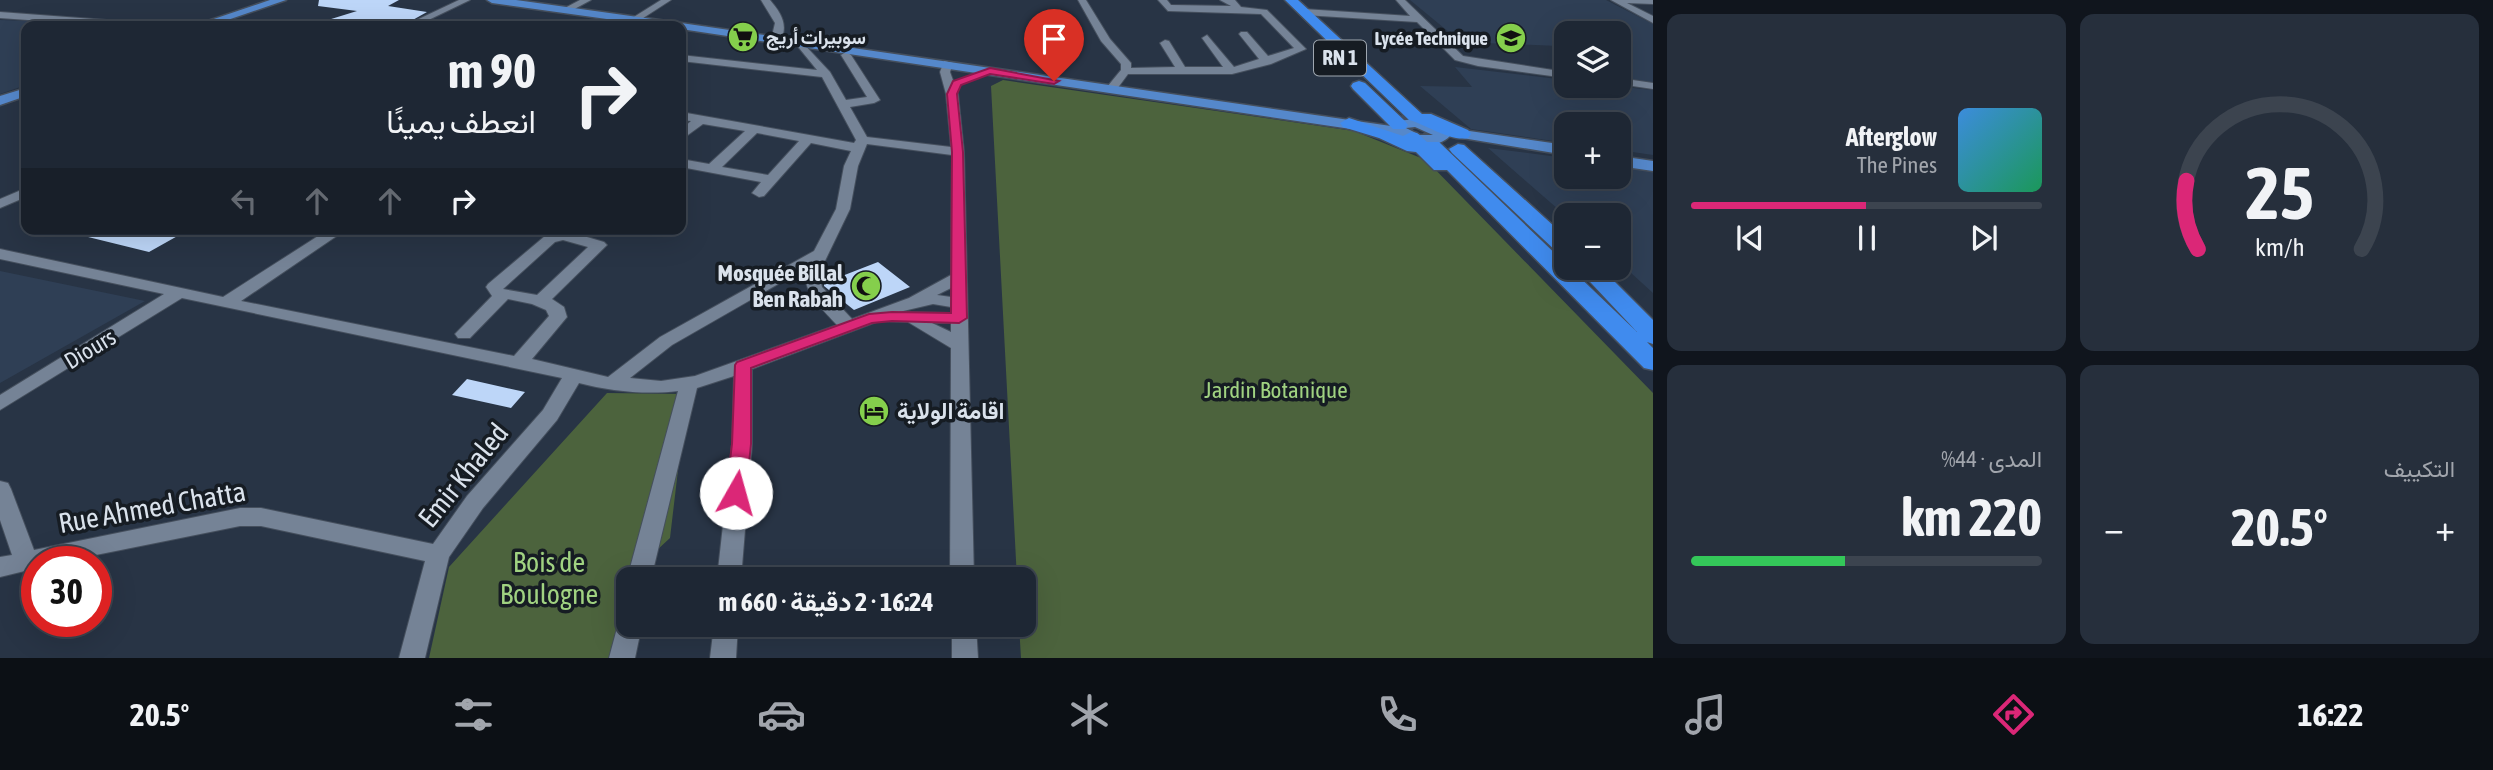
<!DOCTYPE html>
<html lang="ar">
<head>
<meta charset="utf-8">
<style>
  body { margin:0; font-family:"Asap Condensed",Vazirmatn,sans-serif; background:#262f3c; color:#f1f3f6; direction:rtl; height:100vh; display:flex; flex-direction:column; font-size:26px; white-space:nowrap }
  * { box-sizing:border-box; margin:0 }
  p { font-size:23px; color:#a1a5ac }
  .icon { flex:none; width:38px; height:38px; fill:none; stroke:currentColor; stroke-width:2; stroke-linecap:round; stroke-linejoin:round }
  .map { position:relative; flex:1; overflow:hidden; direction:ltr }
  .side { display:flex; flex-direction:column; gap:14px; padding:14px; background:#10151d; width:840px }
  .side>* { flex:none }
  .banner { position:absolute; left:21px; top:21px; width:665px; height:214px; border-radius:14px; box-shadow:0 7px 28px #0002,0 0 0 2px #3c444f; direction:rtl; background:#1e2734; color:#f1f3f6; overflow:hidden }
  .controls { position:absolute; left:1554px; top:21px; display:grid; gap:14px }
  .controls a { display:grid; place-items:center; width:77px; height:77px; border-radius:14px; background:#1e2734; box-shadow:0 7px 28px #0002,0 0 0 2px #3c444f; font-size:35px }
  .speed { position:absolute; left:21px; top:546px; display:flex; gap:14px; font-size:35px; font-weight:700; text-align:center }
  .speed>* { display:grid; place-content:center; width:91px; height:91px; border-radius:50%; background:#1e2734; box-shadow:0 7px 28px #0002,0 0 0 2px #3c444f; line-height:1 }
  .speed .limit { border:10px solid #d22; background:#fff; color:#111 }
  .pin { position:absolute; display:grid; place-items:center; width:60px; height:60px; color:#fff; margin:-72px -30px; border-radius:50% 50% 50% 0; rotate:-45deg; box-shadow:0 0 7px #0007 }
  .pin .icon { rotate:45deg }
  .me { position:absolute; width:77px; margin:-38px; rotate:7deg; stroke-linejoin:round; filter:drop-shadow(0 0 5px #0008) }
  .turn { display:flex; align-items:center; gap:24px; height:147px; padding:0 35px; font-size:32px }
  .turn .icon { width:91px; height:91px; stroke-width:2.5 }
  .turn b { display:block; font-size:49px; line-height:60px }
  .lanes { display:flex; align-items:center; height:66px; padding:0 35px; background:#0003; justify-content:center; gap:35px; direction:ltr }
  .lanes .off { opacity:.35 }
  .big { font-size:52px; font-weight:700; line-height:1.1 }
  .side .widget { flex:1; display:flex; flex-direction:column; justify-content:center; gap:10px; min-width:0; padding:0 24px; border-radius:14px; background:#262f3c }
  .side .dial { align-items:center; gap:0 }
  .dial svg { height:182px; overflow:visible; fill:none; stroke:#3c444f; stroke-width:7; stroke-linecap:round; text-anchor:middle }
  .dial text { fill:#f1f3f6; stroke:none }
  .song { display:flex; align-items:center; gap:21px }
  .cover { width:84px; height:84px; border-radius:10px; background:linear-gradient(135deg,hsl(210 70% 55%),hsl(150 70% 35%)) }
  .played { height:7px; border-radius:4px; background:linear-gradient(90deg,#db2777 50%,#3c444f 50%) }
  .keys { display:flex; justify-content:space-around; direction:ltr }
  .heat { display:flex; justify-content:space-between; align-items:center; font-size:38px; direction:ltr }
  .charge { height:10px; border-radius:5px; background:linear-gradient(90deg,#34c759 44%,#3c444f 0) }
  .side .tiles { flex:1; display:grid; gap:14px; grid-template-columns:repeat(2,1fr) }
  .trip { position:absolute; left:616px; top:567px; width:420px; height:70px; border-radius:14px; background:#1e2734; box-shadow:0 7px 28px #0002,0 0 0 2px #3c444f; font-weight:700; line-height:70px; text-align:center; direction:rtl }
  .tabs { display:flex; height:112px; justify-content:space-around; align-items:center; background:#0c1015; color:#a1a5ac }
  .tabs .icon { width:49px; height:49px }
  .tabs .on { color:#db2777 }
  .tabs b { font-size:32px; color:#f1f3f6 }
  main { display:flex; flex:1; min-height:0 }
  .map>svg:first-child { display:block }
  .built { fill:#2f3f55 }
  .green { fill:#4c633d }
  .building { fill:#bdd6f8 }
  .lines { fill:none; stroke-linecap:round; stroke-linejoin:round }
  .highway-tunnel { stroke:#434e5e; stroke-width:18; stroke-dasharray:18 10; stroke-linecap:butt }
  .minor-casing { stroke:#454f5d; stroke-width:2 }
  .major-casing { stroke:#454f5d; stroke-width:3 }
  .highway-casing { stroke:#454f5d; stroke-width:3 }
  .minor { fill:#758396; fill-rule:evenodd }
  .major { fill:#5588cb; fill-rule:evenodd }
  .highway { fill:#408bee; fill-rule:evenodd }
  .route { fill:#db2777; stroke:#8e194d; stroke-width:2 }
  .labels { text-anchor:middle; stroke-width:7; stroke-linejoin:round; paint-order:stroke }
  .far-poi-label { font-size:19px; font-weight:bold; fill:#dae2ec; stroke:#161c23; text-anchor:start }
  .shield { fill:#161c23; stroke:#9fa7b0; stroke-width:2 }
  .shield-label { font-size:21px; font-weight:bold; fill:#dae2ec }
  .poi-label { font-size:23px; font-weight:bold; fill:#dae2ec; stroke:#161c23; text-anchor:end }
  .street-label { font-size:23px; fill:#dae2ec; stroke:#161c23 }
  .park-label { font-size:23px; fill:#a0d281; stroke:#161c23 }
  .near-street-label { font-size:28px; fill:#dae2ec; stroke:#161c23 }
  .near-park-label { font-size:28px; fill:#a0d281; stroke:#161c23 }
</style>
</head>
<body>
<main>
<section class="side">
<div class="tiles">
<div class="widget dial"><svg viewBox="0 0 100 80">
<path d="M14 69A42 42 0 1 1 86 69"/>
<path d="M14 69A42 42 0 0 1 9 39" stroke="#db2777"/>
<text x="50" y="56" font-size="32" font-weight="700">25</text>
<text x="50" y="72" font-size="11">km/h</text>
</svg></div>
<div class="widget">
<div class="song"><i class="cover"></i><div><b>Afterglow</b><p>The Pines</p></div></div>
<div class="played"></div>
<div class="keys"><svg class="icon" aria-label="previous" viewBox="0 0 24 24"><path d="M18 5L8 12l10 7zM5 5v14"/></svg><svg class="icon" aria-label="pause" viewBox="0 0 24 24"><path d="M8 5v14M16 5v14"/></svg><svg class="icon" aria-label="next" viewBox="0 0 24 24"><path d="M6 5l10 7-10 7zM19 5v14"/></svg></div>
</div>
<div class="widget"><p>التكييف</p>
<div class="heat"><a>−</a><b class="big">20.5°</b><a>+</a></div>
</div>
<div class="widget"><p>المدى · 44%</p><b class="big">220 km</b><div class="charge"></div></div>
</div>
</section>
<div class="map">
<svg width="1653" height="658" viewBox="0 0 1653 658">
  <rect width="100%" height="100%" fill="#283445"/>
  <path class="built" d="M1410 0H1606L1653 24V83L1619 79V33H1566V53L1558 46 1461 42Z
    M0 20 29 21 26 25 32 26 50 23 92 26H26V85L0 94Z
    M1455 67 1566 80V86H1613L1653 90V155L1619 150V124H1566V143L1471 129 1420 86 1472 87Z
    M1488 148 1566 158V177H1619V165L1653 169V293L1619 262V215L1566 216Z
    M0 271 145 301 0 383Z"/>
  <path class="green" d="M1003 80 1354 131 1426 160 1653 393V658H1021L1019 625H1024V579H1017L991 86Z
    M607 393 687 394 670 538 656 551 650 579H628V625H640L633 658H429L449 567Z"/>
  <path class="building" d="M319 0H399L388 6 427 12 402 26H315V24L357 11 318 6Z
    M97 229H190L149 252 84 236Z
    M878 262 910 287 854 310 824 286V283Z
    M467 379 525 392 511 408 452 395Z"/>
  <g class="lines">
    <path class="highway-tunnel" d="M1401 116 1433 146"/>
    <g class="minor-casing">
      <path id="minor" d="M459 0H470L416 26H404Z
        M580 0H591L569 12 561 10Z
        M661 0H671L637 22 629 20Z
        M761 0H770C781 13 789 25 780 42L771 40 775 23Z
        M1078 0H1086L1110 39 1131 63V68L1175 67 1160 43 1165 40 1169 41 1185 67H1223L1202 38 1207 35 1234 67 1259 59 1239 34 1241 32H1247L1268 56 1294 48 1261 14 1168 11 1158 0H1167L1171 5 1231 6 1220 0H1235L1241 7 1267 10 1306 49 1271 64 1232 74H1128L1117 89 1113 90 1107 87 1121 70V64L1101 41Z
        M1396 0H1405L1463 56 1566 72V78L1478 66 1455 60 1417 22 1304 15 1299 12 1304 9 1410 16Z
        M1611 0H1653V4L1627 3 1653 16V23Z
        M0 12 147 23 152 26H112L0 18Z
        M800 40 830 72 846 100 867 97 841 55 846 52 851 55 880 100 874 103 850 107 867 137 951 147 946 94 940 72 944 61 953 63 950 72 958 94 964 152 974 579H950L951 348 908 322 879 321 752 369V444L741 579H717L732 444 734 376 697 388 651 579H628V581L627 579 678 391C646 395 609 391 579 383L557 420 483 508 449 557 425 658H399L425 561 261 526H240L61 562H37V568L0 577V557L12 555 0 520V481L8 483 11 489 34 550 240 508H261L433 544 467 496 543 410 562 378 182 298 0 410V395L164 294 0 259V249L223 297 329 229H347L241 301 514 356 549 316 546 310 532 304 508 299 470 338H458L455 334 492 296 486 287 488 284 545 236 563 230 604 242 607 245 552 299 564 307 567 317 532 359 608 377 660 337 814 251 836 209 844 166 851 151 811 143 764 196 759 197 752 193 761 182 681 167V159L709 164 745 131 703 124 681 140V130L691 121 681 120V112L854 143 856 140 822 77 681 61V55L817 70 795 43ZM757 133 799 141 768 175 722 167ZM867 144 952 155 951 275 909 298 852 319 822 287 820 279 823 265 850 209 858 166ZM563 240 588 247 537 295 503 289 555 242ZM806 268C801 292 822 308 837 325L695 376 661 381 630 378 672 345ZM951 288V297L937 295ZM933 304 951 307V313L899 312ZM932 323H951V332Z
        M1619 78 1653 83V89L1619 84Z
        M26 188V197L0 208V199Z
        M628 614V625H642L635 658H609L620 617Z
        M714 625H738L736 658H710Z
        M952 625H976L978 658H952Z"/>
    </g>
    <g class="major-casing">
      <path id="major" d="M270 0H286L210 26H193Z
        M487 0H516L681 23 1391 126 1398 121 1415 119 1442 127 1566 145V155L1450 136C1436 150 1414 145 1398 136L681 29V26H657L492 3ZM1415 127 1433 135H1420L1406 128Z
        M26 88V96L0 105V96Z
        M1619 156 1653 161V171L1619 166Z"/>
    </g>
    <g class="highway-casing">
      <path id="highway" d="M1285 0H1298L1422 114H1431L1468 130 1471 134 1468 138C1451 142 1425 124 1409 120Z
        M1359 81 1365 83 1405 121 1408 125 1405 129H1393L1353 89 1351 86 1353 83Z
        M1349 118 1403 136 1411 132 1417 133 1427 142H1439L1566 264V268H1570L1637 332 1577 268H1601L1653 320V344L1647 342 1653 348V370L1644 368 1447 170H1434L1416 152 1407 151 1379 138 1343 127 1340 123Z
        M1458 144 1464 145 1566 237V254L1558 253 1452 153 1449 149Z"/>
    </g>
    <use href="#minor" class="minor"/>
    <use href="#major" class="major"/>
    <use href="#highway" class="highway"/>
  </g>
  <path class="route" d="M990 68 1059 81 1054 84 990 74 961 85 957 94 963 152 967 318 959 323 892 321 872 323 751 368V444L746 493 743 498 736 500 729 498 726 493 732 444 735 365 737 362 869 314 892 312 951 313 952 152 947 94 953 81Z"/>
  <defs>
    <g id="supermarket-disc" transform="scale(1.575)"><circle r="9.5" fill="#85cf4c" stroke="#161c23"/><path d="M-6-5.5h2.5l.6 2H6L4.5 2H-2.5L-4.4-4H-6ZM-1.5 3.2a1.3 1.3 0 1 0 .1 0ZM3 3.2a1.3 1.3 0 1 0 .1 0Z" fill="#111"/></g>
    <g id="school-disc" transform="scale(1.575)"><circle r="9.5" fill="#85cf4c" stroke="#161c23"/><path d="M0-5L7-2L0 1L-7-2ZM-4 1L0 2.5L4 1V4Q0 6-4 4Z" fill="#111"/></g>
    <g id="mosque-disc" transform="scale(1.575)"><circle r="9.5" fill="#85cf4c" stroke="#161c23"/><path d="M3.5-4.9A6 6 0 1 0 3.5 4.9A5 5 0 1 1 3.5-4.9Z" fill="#111"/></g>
    <g id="hotel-disc" transform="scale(1.575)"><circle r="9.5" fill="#85cf4c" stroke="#161c23"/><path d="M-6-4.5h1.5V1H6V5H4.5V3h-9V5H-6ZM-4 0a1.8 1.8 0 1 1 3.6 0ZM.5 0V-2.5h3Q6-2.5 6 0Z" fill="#111"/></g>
  </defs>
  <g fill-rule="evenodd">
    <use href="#supermarket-disc" x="743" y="37"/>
    <use href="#school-disc" x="1511" y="38"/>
    <use href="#mosque-disc" x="866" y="286"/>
    <use href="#hotel-disc" x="874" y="411"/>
  </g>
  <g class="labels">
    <g class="far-poi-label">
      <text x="766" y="44">سوبيرات أريج</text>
      <text x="1488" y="45" text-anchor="end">Lycée Technique</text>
    </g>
    <rect class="shield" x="1314" y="40.5" width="52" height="35" rx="5"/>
    <g class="shield-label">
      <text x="1340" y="65">RN 1</text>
    </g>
    <g class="poi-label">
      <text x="843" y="281">Mosquée Billal<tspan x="843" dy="26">Ben Rabah</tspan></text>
      <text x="897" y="419" text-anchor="start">اقامة الولاية</text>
    </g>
    <g class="street-label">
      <text transform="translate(90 349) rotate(-31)" y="8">Diours</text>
    </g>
    <g class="park-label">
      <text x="1276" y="398">Jardin Botanique</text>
    </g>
    <g class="near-street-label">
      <text transform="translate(463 475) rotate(-51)" y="10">Emir Khaled</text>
      <text transform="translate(152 507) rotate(-10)" y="10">Rue Ahmed Chatta</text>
    </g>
    <g class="near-park-label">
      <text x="549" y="572">Bois de<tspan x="549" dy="32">Boulogne</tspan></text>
    </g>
  </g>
</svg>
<div class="controls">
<a><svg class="icon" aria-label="layers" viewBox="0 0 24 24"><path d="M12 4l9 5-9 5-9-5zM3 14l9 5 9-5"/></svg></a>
<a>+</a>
<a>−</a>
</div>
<div class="speed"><div class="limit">30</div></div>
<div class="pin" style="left:1054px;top:81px;background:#d93025"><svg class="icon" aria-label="arrive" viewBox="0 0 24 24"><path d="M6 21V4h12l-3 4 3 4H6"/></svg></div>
<svg class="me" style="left:736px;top:493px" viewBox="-20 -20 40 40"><circle r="19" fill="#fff"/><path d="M0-13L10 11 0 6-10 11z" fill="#db2777"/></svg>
<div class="trip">16:24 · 2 دقيقة · 660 m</div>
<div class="banner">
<div class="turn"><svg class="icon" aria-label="right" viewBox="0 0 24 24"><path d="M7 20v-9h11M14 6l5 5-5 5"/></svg><div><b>90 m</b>انعطف يمينًا</div></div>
<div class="lanes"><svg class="icon off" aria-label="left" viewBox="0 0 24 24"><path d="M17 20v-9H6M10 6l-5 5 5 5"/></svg><svg class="icon off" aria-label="ahead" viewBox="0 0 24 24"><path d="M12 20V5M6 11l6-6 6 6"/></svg><svg class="icon off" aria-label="ahead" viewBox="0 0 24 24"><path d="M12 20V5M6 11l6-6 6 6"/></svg><svg class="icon" aria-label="right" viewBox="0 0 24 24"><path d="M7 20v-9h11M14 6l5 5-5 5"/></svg></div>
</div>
</div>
</main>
<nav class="tabs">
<b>16:22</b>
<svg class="icon on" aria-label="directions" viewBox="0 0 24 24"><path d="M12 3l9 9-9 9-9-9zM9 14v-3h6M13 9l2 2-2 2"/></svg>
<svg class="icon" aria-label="music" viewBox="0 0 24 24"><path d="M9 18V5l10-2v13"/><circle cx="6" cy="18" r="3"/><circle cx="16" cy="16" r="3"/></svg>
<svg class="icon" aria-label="phone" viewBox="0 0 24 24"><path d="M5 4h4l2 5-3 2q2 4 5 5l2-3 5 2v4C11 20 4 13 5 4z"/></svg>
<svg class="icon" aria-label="climate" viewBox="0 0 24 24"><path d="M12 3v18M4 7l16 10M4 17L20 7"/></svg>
<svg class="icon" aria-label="car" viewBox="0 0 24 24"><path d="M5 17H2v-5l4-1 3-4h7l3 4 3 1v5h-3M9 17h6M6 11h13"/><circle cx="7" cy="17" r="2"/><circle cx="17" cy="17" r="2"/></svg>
<svg class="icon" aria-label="filters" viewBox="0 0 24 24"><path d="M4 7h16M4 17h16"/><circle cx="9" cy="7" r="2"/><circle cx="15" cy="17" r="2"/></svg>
<b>20.5°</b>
</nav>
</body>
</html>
